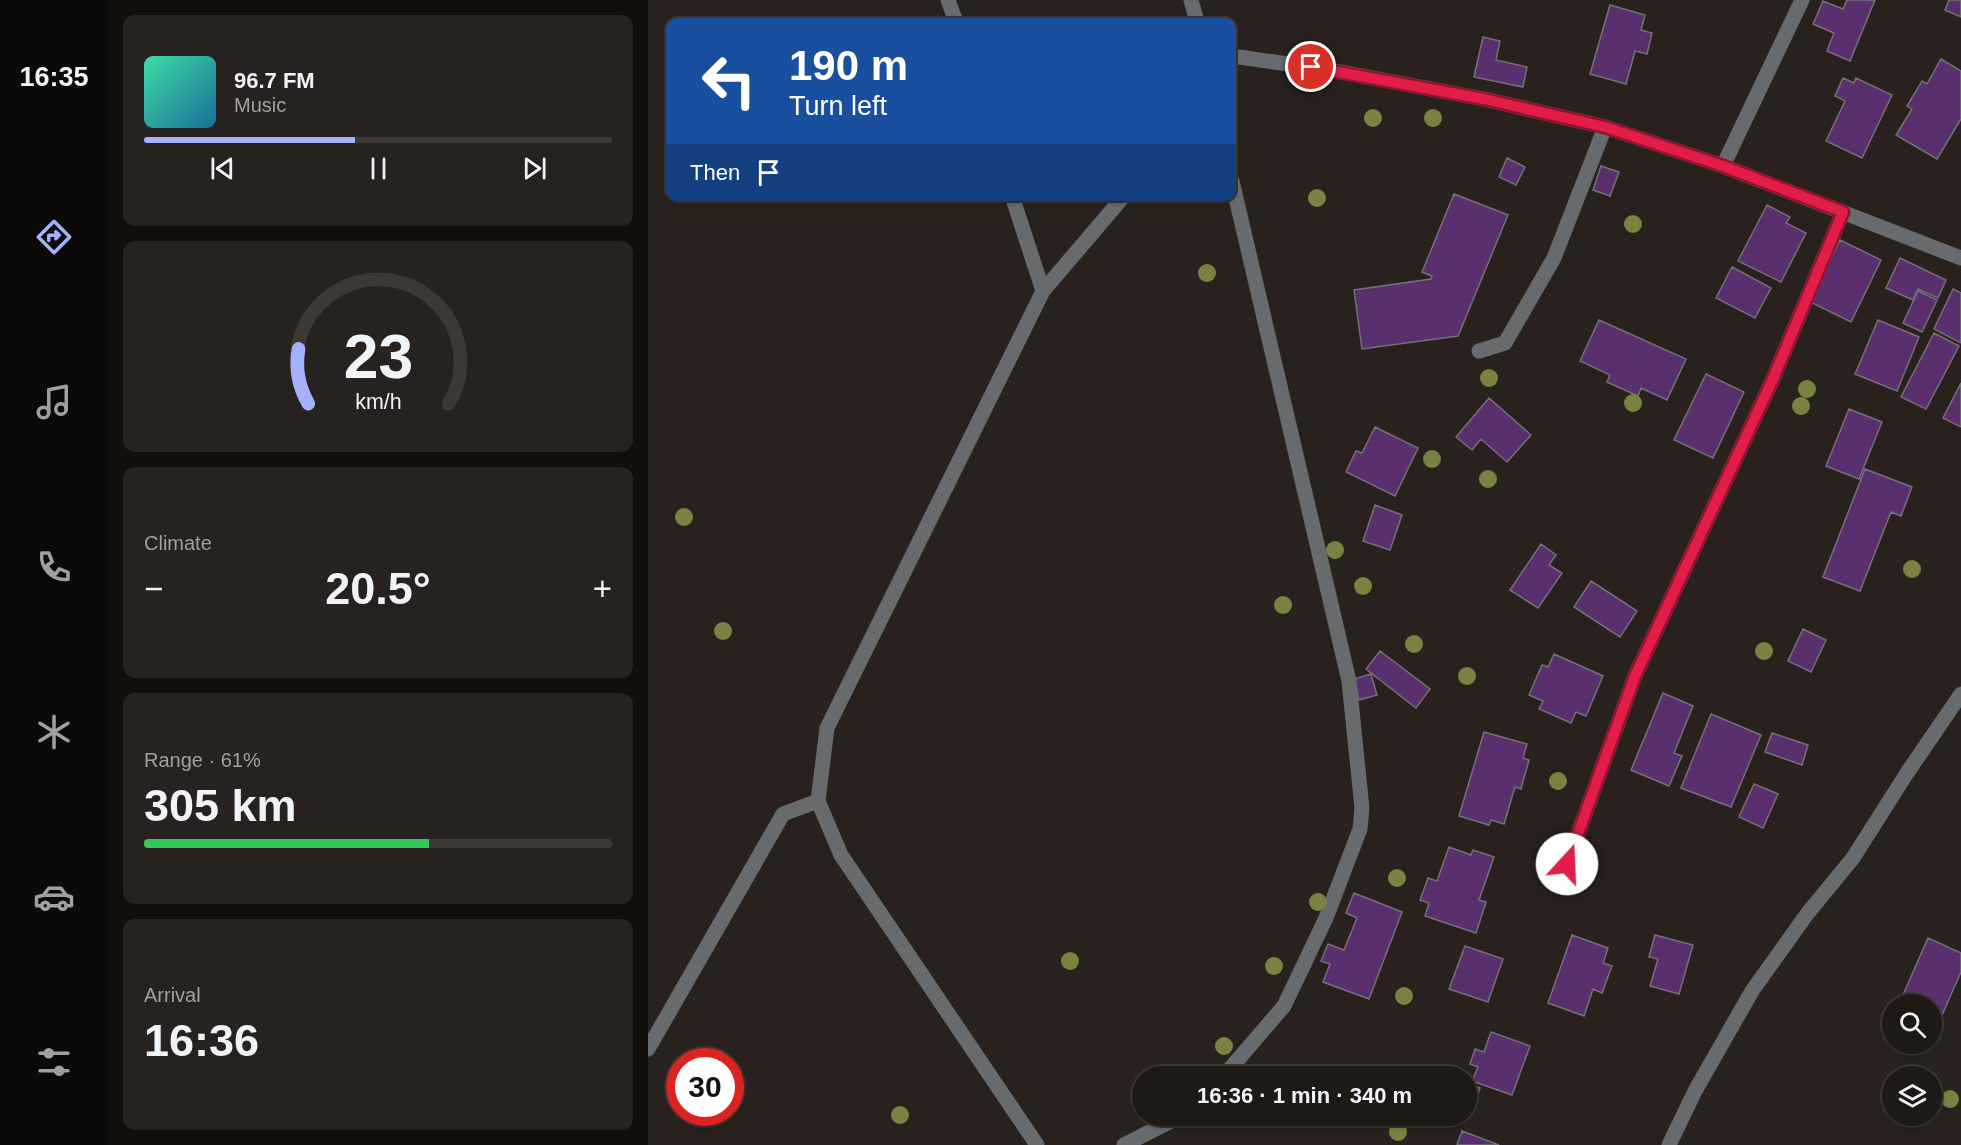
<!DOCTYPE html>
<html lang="en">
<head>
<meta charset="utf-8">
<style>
  body { margin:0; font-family:Arial,sans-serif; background:#27221f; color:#f1f3f6; height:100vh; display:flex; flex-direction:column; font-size:22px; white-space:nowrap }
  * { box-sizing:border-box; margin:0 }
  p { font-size:20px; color:#a1a0a1 }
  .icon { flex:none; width:33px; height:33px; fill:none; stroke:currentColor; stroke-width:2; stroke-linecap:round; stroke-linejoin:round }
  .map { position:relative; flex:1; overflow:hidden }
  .panel { display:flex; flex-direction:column; gap:15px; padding:15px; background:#110e0c; width:540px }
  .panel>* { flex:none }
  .top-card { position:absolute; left:18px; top:18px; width:570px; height:183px; border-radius:12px; box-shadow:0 2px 4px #0004,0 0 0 2px #3c3835; background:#1a4fa0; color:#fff; overflow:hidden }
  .fabs { position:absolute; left:1234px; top:994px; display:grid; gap:12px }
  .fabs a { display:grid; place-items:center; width:60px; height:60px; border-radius:50%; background:#1f1916; box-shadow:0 2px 4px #0004,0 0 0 2px #3c3835; font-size:30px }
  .speed { position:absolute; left:18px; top:1048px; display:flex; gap:12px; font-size:30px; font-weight:700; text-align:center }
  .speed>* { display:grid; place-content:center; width:78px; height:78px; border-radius:50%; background:#1f1916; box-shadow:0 2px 4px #0004,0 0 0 2px #3c3835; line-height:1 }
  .speed .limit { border:9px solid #d22; background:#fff; color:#111 }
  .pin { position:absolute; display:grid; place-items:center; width:51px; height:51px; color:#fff; margin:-26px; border:3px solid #fff; border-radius:50%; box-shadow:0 2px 6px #0007 }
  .me { position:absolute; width:66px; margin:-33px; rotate:20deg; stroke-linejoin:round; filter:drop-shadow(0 0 4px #0008) }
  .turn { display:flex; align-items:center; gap:21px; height:126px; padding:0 24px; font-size:27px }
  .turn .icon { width:78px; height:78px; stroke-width:2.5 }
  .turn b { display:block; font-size:42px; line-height:51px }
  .then { display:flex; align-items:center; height:57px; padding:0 24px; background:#0003; gap:12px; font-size:22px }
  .big { font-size:45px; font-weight:600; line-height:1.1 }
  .panel .tile { flex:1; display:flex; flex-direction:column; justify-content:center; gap:9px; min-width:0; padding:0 21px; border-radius:12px; background:#27221f }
  .panel .dial { align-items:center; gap:0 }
  .dial svg { height:156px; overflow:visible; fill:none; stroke:#3c3835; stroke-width:7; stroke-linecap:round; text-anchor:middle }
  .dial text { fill:#f1f3f6; stroke:none }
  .song { display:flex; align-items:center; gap:18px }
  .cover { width:72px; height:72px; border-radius:9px; background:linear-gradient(135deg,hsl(160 70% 55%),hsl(200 70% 35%)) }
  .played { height:6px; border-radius:3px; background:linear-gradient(90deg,#a4b2fc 45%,#3c3835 45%) }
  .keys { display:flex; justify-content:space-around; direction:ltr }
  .heat { display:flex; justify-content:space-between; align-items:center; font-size:33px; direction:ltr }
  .charge { height:9px; border-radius:4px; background:linear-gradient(90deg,#34c759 61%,#3c3835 0) }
  .trip { position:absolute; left:484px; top:1066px; width:345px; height:60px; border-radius:30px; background:#1f1916; box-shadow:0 2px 4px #0004,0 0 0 2px #3c3835; font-weight:600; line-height:60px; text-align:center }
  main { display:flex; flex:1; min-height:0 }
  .tab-bar { display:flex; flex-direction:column; width:108px; justify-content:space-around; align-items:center; background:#0c0a09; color:#a1a0a1 }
  .tab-bar .icon { width:42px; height:42px }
  .tab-bar .on { color:#a4b2fc }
  .tab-bar b { font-size:27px; color:#f1f3f6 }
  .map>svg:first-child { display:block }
  .building { fill:#592f6e; stroke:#757078; stroke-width:1.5 }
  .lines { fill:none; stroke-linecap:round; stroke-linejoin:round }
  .minor { stroke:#676b6e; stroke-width:15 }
  .tree { fill:#7b8140 }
  .route-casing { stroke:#92132f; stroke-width:15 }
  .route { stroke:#e11d48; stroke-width:10 }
</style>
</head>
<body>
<main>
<nav class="tab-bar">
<b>16:35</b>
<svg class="icon on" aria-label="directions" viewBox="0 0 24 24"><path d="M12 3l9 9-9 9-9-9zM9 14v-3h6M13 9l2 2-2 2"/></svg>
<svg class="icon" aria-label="music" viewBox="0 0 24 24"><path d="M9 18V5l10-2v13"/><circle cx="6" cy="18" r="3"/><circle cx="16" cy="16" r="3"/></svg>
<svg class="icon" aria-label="phone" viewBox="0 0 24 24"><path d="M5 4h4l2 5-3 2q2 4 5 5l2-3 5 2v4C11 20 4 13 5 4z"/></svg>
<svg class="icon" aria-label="climate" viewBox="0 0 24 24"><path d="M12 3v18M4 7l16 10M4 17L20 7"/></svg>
<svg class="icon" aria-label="car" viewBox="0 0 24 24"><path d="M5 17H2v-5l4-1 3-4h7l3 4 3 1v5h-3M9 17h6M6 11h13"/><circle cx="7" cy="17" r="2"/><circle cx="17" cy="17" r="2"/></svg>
<svg class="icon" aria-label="filters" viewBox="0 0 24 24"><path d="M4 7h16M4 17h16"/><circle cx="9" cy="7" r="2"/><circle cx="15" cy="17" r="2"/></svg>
</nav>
<section class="panel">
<div class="tile">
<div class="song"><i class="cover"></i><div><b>96.7 FM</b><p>Music</p></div></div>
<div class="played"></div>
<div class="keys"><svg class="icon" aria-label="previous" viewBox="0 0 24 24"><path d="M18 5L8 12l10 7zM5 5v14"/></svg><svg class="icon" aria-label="pause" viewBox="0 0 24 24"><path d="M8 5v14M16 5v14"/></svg><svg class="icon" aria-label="next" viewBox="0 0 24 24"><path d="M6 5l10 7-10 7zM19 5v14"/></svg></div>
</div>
<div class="tile dial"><svg viewBox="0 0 100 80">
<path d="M14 69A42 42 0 1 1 86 69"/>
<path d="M14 69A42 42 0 0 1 9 41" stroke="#a4b2fc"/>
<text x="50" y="56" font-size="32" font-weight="700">23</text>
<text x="50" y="72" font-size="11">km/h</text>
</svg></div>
<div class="tile"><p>Climate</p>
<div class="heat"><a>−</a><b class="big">20.5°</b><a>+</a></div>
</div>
<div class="tile"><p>Range · 61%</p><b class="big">305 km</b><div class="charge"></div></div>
<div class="tile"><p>Arrival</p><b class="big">16:36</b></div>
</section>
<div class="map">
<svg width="1313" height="1145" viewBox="0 0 1313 1145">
  <rect width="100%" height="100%" fill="#29211d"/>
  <path class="building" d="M1199 0H1227L1202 61 1179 51 1186 33 1165 24 1175 1 1195 9Z
    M1301 0H1313V17L1297 10Z
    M962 5 997 15 993 30 1004 33 999 54 987 51 978 84 942 74Z
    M835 37 852 41 848 60 879 67 875 87 826 77Z
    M1293 59 1313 71V119L1289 159 1248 135 1264 109 1259 106 1274 81 1279 84Z
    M1195 78 1206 83 1208 78 1244 95 1214 158 1178 141 1197 101 1187 96Z
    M859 158 877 167 868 185 851 177Z
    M953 166 971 172 962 196 945 190Z
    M806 194 860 215 810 336 714 349 706 290 783 279 784 276 774 272Z
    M1119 205 1142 217 1138 223 1158 233 1133 282 1090 261Z
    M1192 240 1233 260 1203 322 1162 302Z
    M1252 258 1298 280 1290 298 1270 289 1265 300 1238 288Z
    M1084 267 1123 288 1107 318 1068 298Z
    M1305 289 1313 293V343L1286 329Z
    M1270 291 1289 300 1274 332 1255 323Z
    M951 320 1038 359 1019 400 993 388 990 396 959 382 962 375 932 361Z
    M1230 320 1271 337 1249 391 1207 374Z
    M1286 333 1311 346 1278 409 1253 397Z
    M1058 374 1096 392 1065 458 1026 440Z
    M1313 383V427L1295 418Z
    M841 398 883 435 859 462 833 439 824 450 808 437Z
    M1201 409 1234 422 1211 479 1178 466Z
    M727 427 770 448 747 496 698 472 708 451 714 453Z
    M1217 469 1264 487 1253 516 1243 512 1212 591 1175 577Z
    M727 505 754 515 742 550 715 541Z
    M893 544 908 555 901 565 914 573 890 608 862 590Z
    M943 581 989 611 972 637 926 607Z
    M1155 629 1178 640 1163 672 1140 661Z
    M732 651 782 689 768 708 718 669Z
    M906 654 955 676 938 716 928 712 923 723 891 709 895 701 881 695 894 665 900 667Z
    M723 674 729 695 711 700 706 679Z
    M1015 693 1045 706 1026 753 1034 756 1021 786 983 770Z
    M1063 714 1113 735 1083 807 1033 788Z
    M836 732 879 744 875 758 881 760 873 789 867 787 856 824 843 820 841 825 811 816Z
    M1124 733 1160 745 1154 765 1117 752Z
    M1106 784 1130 794 1115 828 1091 817Z
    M801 847 823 855 825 850 846 857 831 900 838 902 828 933 777 916 781 903 772 900 780 878 789 881Z
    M706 893 754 912 721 999 675 982 682 964 673 961 680 944 696 950 709 918 698 913Z
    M924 935 960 948 955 963 964 966 954 993 945 989 936 1016 900 1003Z
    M1007 935 1045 945 1031 994 1002 986 1010 959 1001 957Z
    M1280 938 1313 953V972L1291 1022 1284 1018V1005L1251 1004Z
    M817 946 855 959 840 1002 801 989Z
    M843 1032 882 1046 864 1095 824 1081 830 1067 822 1064 827 1049 836 1052Z
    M819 1083 832 1088 823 1113 819 1111Z
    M814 1131 851 1145H809Z"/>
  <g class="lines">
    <path class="minor" d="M300 0 308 22
      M543 0 549 22
      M584 56 682 70 836 99 957 127 1075 166 1313 258
      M1075 166 1154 0
      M364 196 395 291 179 728 170 801 193 855 389 1145
      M395 291 476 196
      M831 351 857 343 906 258 957 127
      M919 864 987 676 1124 381 1195 212
      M0 1049 135 814 170 801
      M575 1077 636 1006 678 918 712 829 714 808 701 681 584 181
      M476 1145 533 1116
      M1021 1145 1047 1091 1104 991 1159 914 1205 858 1259 773 1313 694"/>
  </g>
  <g class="tree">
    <circle cx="725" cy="118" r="9"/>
    <circle cx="785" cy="118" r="9"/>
    <circle cx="669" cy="198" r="9"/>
    <circle cx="985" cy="224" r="9"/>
    <circle cx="559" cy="273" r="9"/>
    <circle cx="841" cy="378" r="9"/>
    <circle cx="1159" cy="389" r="9"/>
    <circle cx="985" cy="403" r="9"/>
    <circle cx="1153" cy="406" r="9"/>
    <circle cx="784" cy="459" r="9"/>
    <circle cx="840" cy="479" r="9"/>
    <circle cx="36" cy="517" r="9"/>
    <circle cx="687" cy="550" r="9"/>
    <circle cx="1264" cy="569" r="9"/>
    <circle cx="715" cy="586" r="9"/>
    <circle cx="635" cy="605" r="9"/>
    <circle cx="75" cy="631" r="9"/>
    <circle cx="766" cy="644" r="9"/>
    <circle cx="1116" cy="651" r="9"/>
    <circle cx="819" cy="676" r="9"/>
    <circle cx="910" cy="781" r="9"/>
    <circle cx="749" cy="878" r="9"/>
    <circle cx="670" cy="902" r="9"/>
    <circle cx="422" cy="961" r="9"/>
    <circle cx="626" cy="966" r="9"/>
    <circle cx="756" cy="996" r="9"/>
    <circle cx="576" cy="1046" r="9"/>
    <circle cx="1302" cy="1099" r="9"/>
    <circle cx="252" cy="1115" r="9"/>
    <circle cx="750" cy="1132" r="9"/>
  </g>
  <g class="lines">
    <g class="route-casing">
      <path id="route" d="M663 67 836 99 957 127 1075 166 1195 212 1124 381 987 676 919 864"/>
    </g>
    <use href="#route" class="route"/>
  </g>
</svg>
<div class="fabs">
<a><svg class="icon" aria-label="search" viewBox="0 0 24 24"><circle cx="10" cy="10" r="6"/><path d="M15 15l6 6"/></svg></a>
<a><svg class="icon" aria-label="layers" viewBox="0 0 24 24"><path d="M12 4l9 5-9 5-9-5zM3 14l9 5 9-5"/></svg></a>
</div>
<div class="speed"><div class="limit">30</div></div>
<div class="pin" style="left:663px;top:67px;background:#d93025"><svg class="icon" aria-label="arrive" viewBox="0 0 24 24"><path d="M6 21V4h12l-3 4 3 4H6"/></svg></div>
<svg class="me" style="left:919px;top:864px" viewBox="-20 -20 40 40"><circle r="19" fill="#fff"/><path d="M0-13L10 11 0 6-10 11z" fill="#e11d48"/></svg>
<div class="trip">16:36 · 1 min · 340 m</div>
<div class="top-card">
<div class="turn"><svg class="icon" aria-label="left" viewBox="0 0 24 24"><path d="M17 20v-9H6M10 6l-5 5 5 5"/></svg><div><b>190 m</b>Turn left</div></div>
<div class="then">Then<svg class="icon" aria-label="arrive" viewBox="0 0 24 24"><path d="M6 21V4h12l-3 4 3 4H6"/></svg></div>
</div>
</div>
</main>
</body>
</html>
